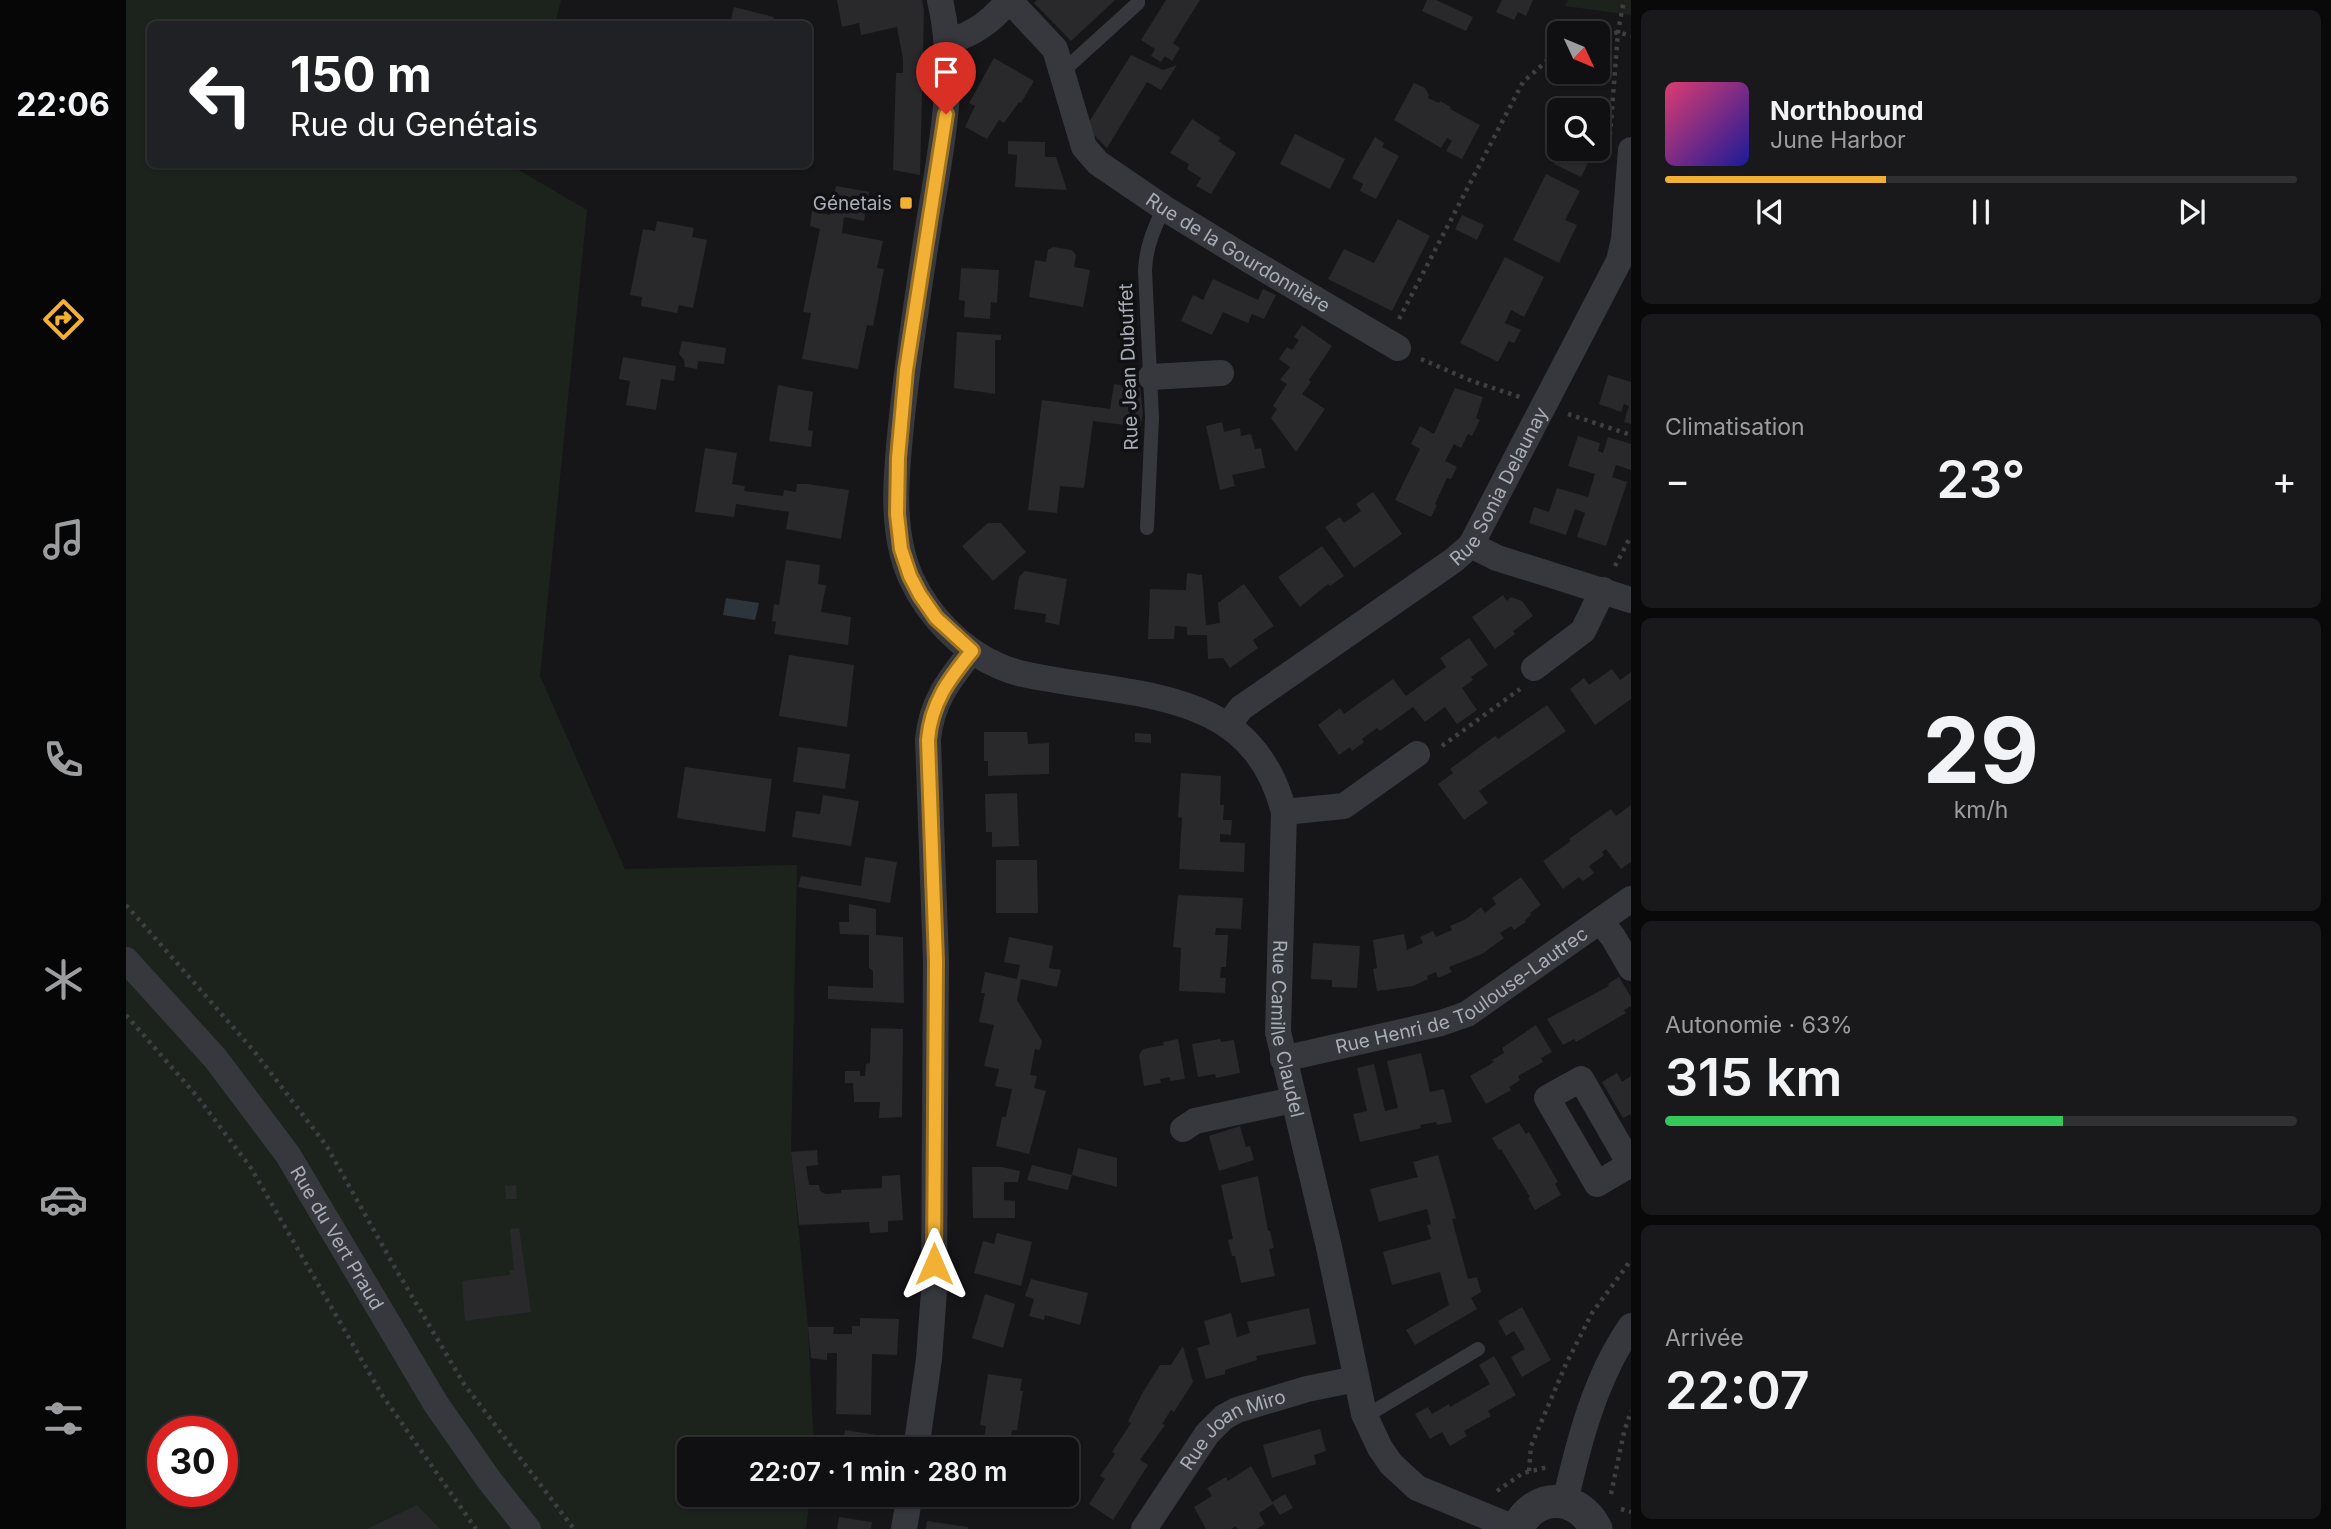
<!DOCTYPE html>
<html lang="fr">
<head>
<meta charset="utf-8">
<style>
  body { margin:0; font-family:Inter,sans-serif; background:#19191b; color:#f1f3f6; height:100vh; display:flex; flex-direction:column; font-size:26px; white-space:nowrap }
  * { box-sizing:border-box; margin:0 }
  p { font-size:23px; color:#9c9d9f }
  .icon { flex:none; width:38px; height:38px; fill:none; stroke:currentColor; stroke-width:2; stroke-linecap:round; stroke-linejoin:round }
  .map { position:relative; flex:1; overflow:hidden }
  .details { display:flex; flex-direction:column; gap:10px; padding:10px; background:#09090a; width:700px }
  .details>* { flex:none }
  .banner { position:absolute; left:21px; top:21px; width:665px; height:147px; border-radius:10px; box-shadow:0 2px 5px #0004,0 0 0 2px #303032; background:#202124; color:#fff; overflow:hidden }
  .needle { width:46px; rotate:134deg }
  .fabs { position:absolute; left:1421px; top:21px; display:grid; gap:14px }
  .fabs a { display:grid; place-items:center; width:63px; height:63px; border-radius:10px; background:#101012; box-shadow:0 2px 5px #0004,0 0 0 2px #303032; font-size:35px }
  .speed { position:absolute; left:21px; top:1416px; display:flex; gap:14px; font-size:35px; font-weight:700; text-align:center }
  .speed>* { display:grid; place-content:center; width:91px; height:91px; border-radius:50%; background:#101012; box-shadow:0 2px 5px #0004,0 0 0 2px #303032; line-height:1 }
  .speed .limit { border:10px solid #d22; background:#fff; color:#111 }
  .pin { position:absolute; display:grid; place-items:center; width:60px; height:60px; color:#fff; margin:-72px -30px; border-radius:50% 50% 50% 0; rotate:-45deg; box-shadow:0 0 7px #0007 }
  .pin .icon { rotate:45deg }
  .me { position:absolute; width:77px; margin:-38px; rotate:0deg; stroke-linejoin:round; filter:drop-shadow(0 0 5px #0008) }
  .turn { display:flex; align-items:center; gap:24px; height:147px; padding:0 28px; font-size:32px }
  .turn .icon { width:91px; height:91px; stroke-width:2.5 }
  .turn b { display:block; font-size:49px; line-height:60px }
  .big { font-size:52px; font-weight:600; line-height:1.1 }
  .details .card { flex:1; display:flex; flex-direction:column; justify-content:center; gap:10px; min-width:0; padding:0 24px; border-radius:10px; background:#19191b }
  .details .dial { align-items:center; gap:0 }
  .dial b { font-size:91px; line-height:1 }
  .song { display:flex; align-items:center; gap:21px }
  .cover { width:84px; height:84px; border-radius:10px; background:linear-gradient(135deg,hsl(340 70% 55%),hsl(240 70% 35%)) }
  .played { height:7px; border-radius:4px; background:linear-gradient(90deg,#f2b134 35%,#303032 35%) }
  .keys { display:flex; justify-content:space-around; direction:ltr }
  .heat { display:flex; justify-content:space-between; align-items:center; font-size:38px; direction:ltr }
  .charge { height:10px; border-radius:5px; background:linear-gradient(90deg,#34c759 63%,#303032 0) }
  .trip { position:absolute; left:551px; top:1437px; width:402px; height:70px; border-radius:10px; background:#101012; box-shadow:0 2px 5px #0004,0 0 0 2px #303032; font-weight:600; line-height:70px; text-align:center }
  main { display:flex; flex:1; min-height:0 }
  .tab-bar { display:flex; flex-direction:column; width:126px; justify-content:space-around; align-items:center; background:#060607; color:#9c9d9f }
  .tab-bar .icon { width:49px; height:49px }
  .tab-bar .selected { color:#f2b134 }
  .tab-bar b { font-size:32px; color:#f1f3f6 }
  .map>svg:first-child { display:block }
  .green { fill:#1c231d; fill-rule:evenodd }
  .water { fill:#2c353c }
  .building { fill:#29292c }
  .lines { fill:none; stroke-linecap:round; stroke-linejoin:round }
  .path { stroke:#3d3f44; stroke-width:4.5; stroke-dasharray:3.5 5; stroke-linecap:butt }
  .service { stroke:#37383d; stroke-width:14 }
  .minor { stroke:#37383d; stroke-width:26 }
  .tertiary { stroke:#37383d; stroke-width:33 }
  .route-casing { stroke:#9d7322; stroke-width:18 }
  .route { stroke:#f2b134; stroke-width:12 }
  .poi-dot { fill:#f2b134; stroke:#111113; stroke-width:2.5 }
  .labels { text-anchor:middle; stroke-width:7; stroke-linejoin:round; paint-order:stroke }
  .poi-label { font-size:19px; fill:#a8adb8; stroke:#111113; text-anchor:end }
  .street-label { font-size:19px; fill:#a8adb8; stroke:#111113 }
</style>
</head>
<body>
<main>
<nav class="tab-bar">
<b>22:06</b>
<svg class="icon selected" aria-label="directions" viewBox="0 0 24 24"><path d="M12 3l9 9-9 9-9-9zM9 14v-3h6M13 9l2 2-2 2"/></svg>
<svg class="icon" aria-label="music" viewBox="0 0 24 24"><path d="M9 18V5l10-2v13"/><circle cx="6" cy="18" r="3"/><circle cx="16" cy="16" r="3"/></svg>
<svg class="icon" aria-label="phone" viewBox="0 0 24 24"><path d="M5 4h4l2 5-3 2q2 4 5 5l2-3 5 2v4C11 20 4 13 5 4z"/></svg>
<svg class="icon" aria-label="climate" viewBox="0 0 24 24"><path d="M12 3v18M4 7l16 10M4 17L20 7"/></svg>
<svg class="icon" aria-label="car" viewBox="0 0 24 24"><path d="M5 17H2v-5l4-1 3-4h7l3 4 3 1v5h-3M9 17h6M6 11h13"/><circle cx="7" cy="17" r="2"/><circle cx="17" cy="17" r="2"/></svg>
<svg class="icon" aria-label="filters" viewBox="0 0 24 24"><path d="M4 7h16M4 17h16"/><circle cx="9" cy="7" r="2"/><circle cx="15" cy="17" r="2"/></svg>
</nav>
<div class="map">
<svg width="1505" height="1529" viewBox="0 0 1505 1529">
  <rect width="100%" height="100%" fill="#161618"/>
  <path class="green" d="M0 0H435L429 24H24V164L392 165 391 169 461 210 414 676 499 869 671 865 665 1152 682 1327 688 1449H564V1494L684 1495 680 1529H0ZM37 1432H96V1491H37Z
    M1442 0H1505V15L1439 6Z"/>
  <path class="water" d="M600 598 633 603 629 620 597 615Z"/>
  <path class="building" d="M711 0H796L798 11 794 175 767 170 770 73H777V59L771 27 735 35 733 23 716 27Z
    M911 0H989L945 41 908 3Z
    M1040 0H1074L1047 43 1054 48 1046 61 1039 56 1035 62 1025 56 1029 49 1015 40Z
    M1301 0H1310L1347 17 1340 31 1296 11Z
    M1376 0H1407L1400 16 1392 12 1388 20 1370 12Z
    M608 7 648 17 646 24H604Z
    M1005 55 1037 70 1051 65 1035 90 1021 82 981 148 968 135 963 122Z
    M868 58 908 81 895 103 893 102 878 123 873 120 861 139 839 127 849 106 843 103Z
    M1288 83 1299 88 1303 95 1302 98 1313 103 1314 101 1325 107 1324 109 1354 125 1336 159 1320 151 1326 141 1321 138 1315 148 1268 120Z
    M1066 119 1095 138 1092 141 1110 153 1085 194 1070 186 1075 178 1061 169 1063 164 1044 153Z
    M1169 134 1219 159 1204 189 1154 164Z
    M1249 137 1258 143 1256 147 1273 156 1250 199 1234 191 1237 184 1226 178Z
    M882 141 919 142V157H930L941 190 889 187 891 155 882 154Z
    M1436 149H1469L1455 177 1428 164Z
    M1420 174 1454 191 1439 220 1451 225 1433 263 1387 240Z
    M710 186 743 192 738 221 718 217 716 233 757 241 751 268 758 269 747 326 741 325 732 369 676 359 685 313 677 312 694 229 684 226 686 211 704 215Z
    M1336 215 1358 225 1351 240 1329 229Z
    M1272 219 1304 236 1266 311 1202 279 1218 249 1248 263Z
    M531 221 568 228 566 237 581 240 567 308 553 305 551 313 515 306 516 297 504 295 517 229 529 231Z
    M927 247 946 250 950 255 948 267 964 270 957 307 903 297 909 260 920 262 922 250Z
    M1379 257 1418 277 1398 317 1385 310 1379 323 1395 330 1388 343 1383 341 1372 362 1334 343Z
    M835 268 873 270 871 303 865 302 864 319 838 317 839 301 833 300Z
    M1087 279 1132 300 1137 289 1150 295 1138 319 1126 314 1122 323 1097 312 1086 335 1055 321 1067 295 1077 300Z
    M1176 325 1206 346 1183 380 1185 382 1176 394 1199 409 1170 452 1145 418 1151 409 1147 406 1161 384 1154 380 1164 367 1153 359 1161 347 1166 350 1173 340 1168 337Z
    M831 332 875 335V340H869V394L828 388Z
    M556 341 600 348 598 364 572 361 571 369 559 367 558 360 553 354Z
    M497 357 550 366 548 381 535 379 530 410 500 405 504 381 493 379Z
    M1482 375 1505 382V424L1498 422 1503 406 1498 404 1495 412 1473 404Z
    M988 384 1014 388 1017 414 1014 427 967 421 958 488 934 486 931 513 902 510 916 400 984 409Z
    M652 385 687 392 682 430 687 431 685 447 643 441Z
    M1329 388 1357 397 1350 418 1354 420 1346 436 1342 434 1335 448 1328 444 1319 461 1331 467 1325 479 1321 478 1309 504 1311 505 1305 517 1269 500 1294 449 1285 444 1294 426 1308 434Z
    M1096 422 1098 432 1114 428 1115 436 1125 434 1129 449 1135 448 1139 468 1106 475 1109 486 1094 490 1080 426Z
    M1452 436 1474 443 1472 451 1477 453 1482 437 1505 444V470L1490 465 1486 477 1501 482 1480 546 1451 537 1459 513 1449 509 1440 535 1403 523 1408 507 1423 512 1431 488 1462 497 1469 474 1442 466Z
    M579 448 611 453 606 484 619 486 618 491 657 496 658 490 670 492 671 484H681L723 490 715 539 660 529 663 512 610 504 608 517 569 512Z
    M1247 492 1276 534 1228 568 1199 527 1214 517 1218 523 1235 511 1230 504Z
    M862 523H875L900 552 867 581 836 546Z
    M1196 546 1218 576 1204 586 1202 584 1174 607 1152 577Z
    M660 560 694 565 692 584 700 585 695 612 725 617 722 645 648 634 650 622 646 621 648 604 653 605Z
    M899 571 941 579 933 625 919 622 920 614 888 609 893 577Z
    M1061 573 1076 575 1080 625 1094 623 1092 603 1118 584 1148 626 1127 640 1132 648 1104 668 1097 658 1082 659 1081 635H1061V627L1049 626 1048 639H1022L1024 589 1060 590Z
    M1377 595 1381 601 1385 597 1396 601 1407 616 1387 631 1389 634 1369 649 1346 617Z
    M1343 638 1362 665 1345 677 1347 680 1336 688 1351 710 1331 724 1319 707 1299 722 1287 707 1254 731 1251 728 1236 739 1238 742 1226 751 1224 747 1213 755 1192 725 1214 708 1218 714 1267 679 1280 696 1320 667 1314 658Z
    M663 655 728 665 721 727 653 716Z
    M1486 669 1494 680 1505 672V699L1469 725 1444 689 1458 678 1463 685Z
    M1421 705 1440 731 1353 791 1362 803 1338 820 1312 784 1327 773 1324 769 1369 736 1372 739Z
    M858 732H901L902 744 923 743V774L862 776V761H858Z
    M1009 733 1025 734V743L1009 742Z
    M672 747 724 754 719 789 667 782Z
    M559 767 646 779 639 832 551 818Z
    M1055 773 1095 776 1094 805H1098L1097 820H1106L1105 835 1094 834V842L1119 843 1118 872 1053 869 1056 818 1052 817Z
    M891 793 893 846 866 847V832H860L859 794Z
    M697 795 733 801 725 846 666 837 670 811 694 814Z
    M1505 805V862L1495 869 1480 849 1476 852 1478 855 1463 866 1468 873 1457 881 1453 877 1437 889 1417 861 1445 841 1443 839 1485 809 1490 816Z
    M739 857 771 862 764 903 672 887 675 876 735 886Z
    M870 860H911L912 913H870Z
    M1395 877 1415 905 1404 913 1405 915 1399 920 1400 922 1388 930 1385 926 1374 933 1378 938 1356 954 1323 967 1326 972 1312 978 1310 972 1301 976 1302 979 1287 986 1251 991 1247 969 1251 968 1247 940 1278 934 1281 950 1297 943 1294 937 1307 931 1310 937 1326 930 1324 926 1340 919 1355 907 1359 913 1370 904 1366 898Z
    M1052 895 1117 898 1115 929 1090 928 1089 935H1102L1100 967H1095L1094 978H1100L1099 993 1053 991 1055 948 1047 947Z
    M723 904 750 909V935L777 937 778 1003 702 999V986L747 988V971L743 968V935L714 934 713 922H723Z
    M883 937 927 946 923 968 935 970 931 987 895 979 891 1000 916 1041 914 1050 909 1049 904 1075 911 1076 908 1088 920 1091 903 1154 870 1146 876 1117H880L886 1089 869 1086 873 1069 858 1066 868 1025 853 1022 859 993H855L859 972 891 979 894 965 878 962Z
    M1187 943 1234 946 1231 988 1206 987V980L1185 979Z
    M1493 977 1505 997V1006L1498 1010 1500 1013 1450 1042 1448 1039 1437 1045 1421 1019 1483 986 1482 984Z
    M1410 1025 1426 1052 1415 1058 1417 1062 1392 1076 1394 1080 1383 1087 1385 1090 1360 1104 1344 1076 1368 1062 1366 1060 1378 1053 1376 1048Z
    M745 1028 777 1029 776 1117 753 1118 754 1102H728L727 1083H719V1071H734V1076H739L740 1064 744 1063Z
    M1052 1039 1059 1079 1044 1081V1077L1034 1079 1035 1083 1018 1086 1013 1055 1017 1049 1038 1045 1037 1042Z
    M1094 1039 1095 1042 1108 1040 1114 1073 1090 1078 1089 1074 1072 1077 1066 1044Z
    M1295 1053 1304 1092 1318 1089 1326 1122 1311 1125 1310 1122 1294 1125 1295 1128 1234 1142 1227 1114 1241 1111 1231 1068 1248 1064 1259 1111 1272 1108 1261 1061Z
    M1491 1073 1496 1082 1505 1076V1114L1497 1118 1476 1082Z
    M1393 1123 1400 1134 1403 1132 1432 1182 1429 1184 1435 1195 1409 1210 1402 1198 1404 1197 1375 1149 1373 1150 1366 1138Z
    M1114 1126 1120 1147 1124 1146 1128 1160 1093 1171 1083 1136Z
    M952 1148 991 1158V1187L946 1175 942 1190 901 1180 906 1165 946 1175Z
    M691 1150 692 1165 680 1166 683 1185H693L694 1191 700 1194 715 1193V1190L756 1188V1176L774 1175 777 1220 762 1221V1232L744 1233 743 1222 673 1225 665 1152Z
    M1312 1155 1330 1218 1326 1219 1342 1279 1351 1277 1355 1292 1345 1298 1351 1309 1289 1345 1280 1330 1323 1305 1314 1272 1266 1285 1257 1252 1305 1239 1301 1225 1305 1224 1301 1209 1253 1222 1244 1189 1292 1177 1287 1162Z
    M846 1167H875L894 1171 892 1182H878V1200L889 1201V1218H847Z
    M1132 1176 1142 1231H1144L1148 1248 1143 1249 1149 1276 1115 1283 1109 1256H1106L1102 1240 1107 1239 1095 1185Z
    M390 1185 391 1199H380L379 1186Z
    M393 1228 405 1312 339 1321 336 1281 384 1275 383 1270H388L384 1229Z
    M871 1233 906 1242 895 1286 848 1273 857 1241 868 1244Z
    M905 1279 962 1293 954 1325 919 1315 918 1320 903 1316 908 1299 899 1296Z
    M859 1294 889 1304 877 1348 846 1338Z
    M1396 1307 1425 1360 1396 1377 1385 1357 1399 1349 1388 1331 1380 1336 1372 1321Z
    M1183 1308 1190 1344 1130 1356 1131 1360 1099 1370V1374L1080 1379 1071 1348 1084 1344 1078 1321 1105 1313 1111 1337 1124 1333 1121 1322Z
    M734 1318 773 1319 771 1355 746 1354 745 1415 710 1414 711 1353H701V1360L685 1358 682 1327H708L707 1334H726V1326H734Z
    M1057 1346 1067 1382 1048 1412 1045 1410 1036 1424 1039 1425 1014 1460 1022 1465 987 1520 963 1504 979 1479 974 1476 989 1454 986 1452 1005 1423 1002 1421 1017 1392 1034 1365H1045Z
    M1368 1356 1390 1395 1362 1411 1365 1416 1338 1431 1341 1436 1324 1446 1316 1432 1304 1439 1289 1414 1302 1407 1306 1414 1323 1404 1324 1407 1364 1384 1353 1365Z
    M862 1374 896 1379 894 1391H897L891 1430H886L883 1449 857 1445 860 1426 854 1425Z
    M1194 1429 1200 1451 1188 1455 1190 1464 1146 1478 1137 1445Z
    M719 1430 751 1435 748 1449H716Z
    M1125 1466 1146 1502 1159 1494 1167 1508 1154 1515 1147 1504 1133 1513 1139 1524 1131 1529H1111L1110 1526 1105 1529H1080L1068 1507 1086 1496 1081 1488 1100 1477 1102 1481Z
    M914 1494H941L935 1505 913 1501Z
    M291 1505 314 1529H241Z
    M713 1517 746 1522 745 1529H711Z
    M801 1521 842 1527V1529H800Z"/>
  <g class="lines">
    <path class="path" d="M1472 38 1492 32 1505 36
      M1484 135 1492 32 1498 0
      M1273 319 1397 82 1424 58 1433 53
      M1295 359 1346 381 1394 397
      M1442 414 1505 435
      M1489 566 1505 536
      M1316 746 1394 689
      M0 905 128 1051 200 1145 268 1266 338 1384 448 1529
      M0 1015 70 1095 125 1168 256 1395 350 1529
      M1403 1471 1405 1446 1440 1364 1466 1313 1505 1260
      M1371 1491 1397 1473 1422 1467
      M1485 1494 1498 1432 1505 1411
      M1495 1509 1505 1512"/>
    <path class="service" d="M936 72 1012 3V0
      M1021 528 1026 418 1019 270C1020 247 1028 228 1038 208
      M1240 1416 1352 1349"/>
    <g class="minor">
      <path id="s1" d="M814 0C831 72 816 144 804 216 793 286 782 355 775 426 770 475 764 531 785 578 802 615 835 650 873 666 892 675 914 677 935 681 1031 697 1129 698 1158 812L1152 1032 1203 1247 1238 1414 1254 1448 1265 1464 1291 1488 1391 1529"/>
      <path id="s2" d="M883 0 929 49 958 147 972 163 1038 208 1123 260 1272 348"/>
      <path d="M822 42C849 33 865 22 883 0"/>
      <path d="M1025 377 1095 373"/>
      <path d="M1345 545 1371 558 1505 600"/>
      <path d="M1408 668 1457 631 1477 590"/>
      <path id="s3" d="M1102 725 1115 708 1328 560 1345 545 1493 261 1498 239 1505 150"/>
      <path d="M1158 812 1218 806 1291 754"/>
      <path d="M1474 921 1487 937 1505 968"/>
      <path id="s4" d="M0 960 89 1058 162 1155 310 1404 363 1480 402 1529"/>
      <path id="s5" d="M1157 1059 1315 1023 1341 1014 1505 899"/>
      <path d="M1057 1129 1069 1121 1167 1100"/>
      <path d="M1504 1164 1455 1079 1421 1098 1471 1184 1505 1164"/>
      <path d="M790 1449 803 1359 808 1291 810 961 802 740C805 702 823 680 846 651"/>
      <path d="M1439 1502C1453 1441 1469 1378 1505 1326"/>
      <path d="M778 1529 784 1494"/>
      <path id="s6" d="M1018 1529 1081 1434 1098 1417 1111 1410 1181 1389 1230 1379"/>
    </g>
    <path class="tertiary" d="M1391 1529C1408 1492 1452 1493 1470 1529"/>
  </g>
  <g class="lines">
    <g class="route-casing">
      <path id="route" d="M808 1264 810 961 802 740C805 703 823 679 846 651L810 618 794 595 784 576 775 549 771 514 772 458 780 370 820 114"/>
    </g>
    <use href="#route" class="route"/>
  </g>
  <rect class="poi-dot" x="773" y="196" width="14" height="14" rx="3.5"/>
  <g class="labels">
    <g class="poi-label">
      <text x="766" y="210">Génetais</text>
    </g>
    <g class="street-label">
      <text dy="7" stroke="none"><textPath href="#s2" startOffset="357">Rue de la Gourdonnière</textPath></text>
      <text transform="translate(1002 367) rotate(-92)" y="7">Rue Jean Dubuffet</text>
      <text dy="7" stroke="none"><textPath href="#s3" startOffset="368">Rue Sonia Delaunay</textPath></text>
      <text dy="7" stroke="none"><textPath href="#s5" startOffset="194">Rue Henri de Toulouse-Lautrec</textPath></text>
      <text dy="7" stroke="none"><textPath href="#s1" startOffset="1272">Rue Camille Claudel</textPath></text>
      <text dy="7" stroke="none"><textPath href="#s4" startOffset="350">Rue du Vert Praud</textPath></text>
      <text dy="7" stroke="none"><textPath href="#s6" startOffset="138">Rue Joan Miro</textPath></text>
    </g>
  </g>
</svg>
<div class="fabs">
<a><svg class="needle" viewBox="-14 -14 28 28"><path d="M0-13l5 13h-10z" fill="#e53935"/><path d="M0 13l5-13h-10z" fill="#9c9d9f"/></svg></a>
<a><svg class="icon" aria-label="search" viewBox="0 0 24 24"><circle cx="10" cy="10" r="6"/><path d="M15 15l6 6"/></svg></a>
</div>
<div class="speed"><div class="limit">30</div></div>
<div class="pin" style="left:820px;top:114px;background:#d93025"><svg class="icon" aria-label="arrive" viewBox="0 0 24 24"><path d="M6 21V4h12l-3 4 3 4H6"/></svg></div>
<svg class="me" style="left:808px;top:1264px" viewBox="-20 -20 40 40"><path d="M0-17L14 15 0 8-14 15z" fill="#f2b134" stroke="#fff" stroke-width="4"/></svg>
<div class="trip">22:07 · 1 min · 280 m</div>
<div class="banner">
<div class="turn"><svg class="icon" aria-label="left" viewBox="0 0 24 24"><path d="M17 20v-9H6M10 6l-5 5 5 5"/></svg><div><b>150 m</b>Rue du Genétais</div></div>
</div>
</div>
<section class="details">
<div class="card">
<div class="song"><i class="cover"></i><div><b>Northbound</b><p>June Harbor</p></div></div>
<div class="played"></div>
<div class="keys"><svg class="icon" aria-label="previous" viewBox="0 0 24 24"><path d="M18 5L8 12l10 7zM5 5v14"/></svg><svg class="icon" aria-label="pause" viewBox="0 0 24 24"><path d="M8 5v14M16 5v14"/></svg><svg class="icon" aria-label="next" viewBox="0 0 24 24"><path d="M6 5l10 7-10 7zM19 5v14"/></svg></div>
</div>
<div class="card"><p>Climatisation</p>
<div class="heat"><a>−</a><b class="big">23°</b><a>+</a></div>
</div>
<div class="card dial"><b>29</b><p>km/h</p></div>
<div class="card"><p>Autonomie · 63%</p><b class="big">315 km</b><div class="charge"></div></div>
<div class="card"><p>Arrivée</p><b class="big">22:07</b></div>
</section>
</main>
</body>
</html>
